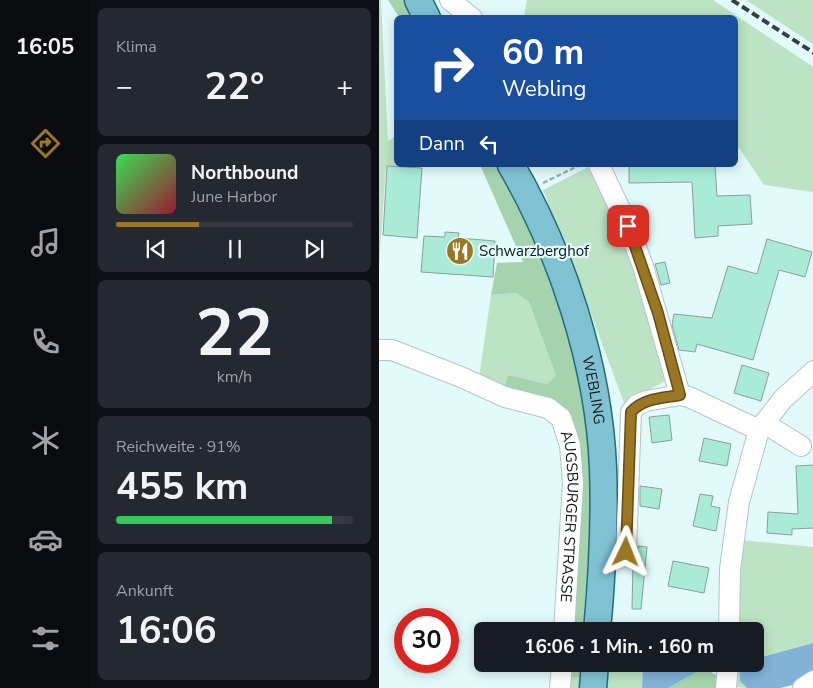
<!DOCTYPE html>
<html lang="de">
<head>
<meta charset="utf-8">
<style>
  body { margin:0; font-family:"Nunito Sans",sans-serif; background:#242831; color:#f1f3f6; height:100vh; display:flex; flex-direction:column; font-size:19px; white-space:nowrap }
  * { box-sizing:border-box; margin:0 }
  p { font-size:16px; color:#9ea1a6 }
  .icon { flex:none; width:28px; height:28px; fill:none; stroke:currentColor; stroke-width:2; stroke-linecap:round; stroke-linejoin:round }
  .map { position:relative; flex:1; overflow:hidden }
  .sheet { display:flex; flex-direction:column; gap:8px; padding:8px; background:#0d0f14; width:289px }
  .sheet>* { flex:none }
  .top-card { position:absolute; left:15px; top:15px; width:344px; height:152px; border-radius:8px; box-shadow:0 2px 12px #0003; background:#1a4fa0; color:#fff; overflow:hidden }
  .speed { position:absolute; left:15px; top:608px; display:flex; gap:10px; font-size:25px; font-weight:700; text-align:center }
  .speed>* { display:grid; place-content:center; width:65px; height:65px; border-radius:50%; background:#171b24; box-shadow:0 2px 12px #0003; line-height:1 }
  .speed .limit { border:8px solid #d22; background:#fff; color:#111 }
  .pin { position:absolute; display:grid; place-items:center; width:42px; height:42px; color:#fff; margin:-21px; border-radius:10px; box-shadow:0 2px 8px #0006 }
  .me { position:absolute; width:55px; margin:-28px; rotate:2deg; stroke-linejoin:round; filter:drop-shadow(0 0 4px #0008) }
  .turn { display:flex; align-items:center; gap:18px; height:105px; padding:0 25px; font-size:22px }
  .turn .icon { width:65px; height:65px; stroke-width:2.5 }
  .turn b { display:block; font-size:35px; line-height:42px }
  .then { display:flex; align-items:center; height:48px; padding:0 25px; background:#0003; gap:10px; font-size:19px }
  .big { font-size:38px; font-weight:700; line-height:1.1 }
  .sheet .tile { flex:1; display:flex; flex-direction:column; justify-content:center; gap:8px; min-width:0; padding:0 18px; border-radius:8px; background:#242831 }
  .sheet .dial { align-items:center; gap:0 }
  .dial b { font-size:65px; line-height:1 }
  .song { display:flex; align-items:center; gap:15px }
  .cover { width:60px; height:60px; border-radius:8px; background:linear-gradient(135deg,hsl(130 70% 55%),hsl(350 70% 35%)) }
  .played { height:5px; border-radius:2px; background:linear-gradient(90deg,#9c7723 35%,#363941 35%) }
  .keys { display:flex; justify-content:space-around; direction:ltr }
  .heat { display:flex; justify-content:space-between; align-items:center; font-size:28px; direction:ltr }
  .charge { height:8px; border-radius:4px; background:linear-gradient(90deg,#34c759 91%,#363941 0) }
  .trip { position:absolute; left:95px; top:622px; width:290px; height:50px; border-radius:8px; background:#171b24; box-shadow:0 2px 12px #0003; font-weight:700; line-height:50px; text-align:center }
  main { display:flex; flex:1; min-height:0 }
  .dock { display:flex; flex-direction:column; width:90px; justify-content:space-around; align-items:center; background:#090b0e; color:#9ea1a6 }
  .dock .icon { width:35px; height:35px }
  .dock .on { color:#9c7723 }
  .dock b { font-size:22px; color:#f1f3f6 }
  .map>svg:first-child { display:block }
  .green { fill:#bce3c4 }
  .forest { fill:#a4d3ae }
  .water { fill:#82b2d5 }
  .building { fill:#aaebd7; stroke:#8b9f98 }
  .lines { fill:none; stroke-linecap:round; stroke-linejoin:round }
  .minor-casing { stroke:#b1c7c7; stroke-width:22 }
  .major-casing { stroke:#216b7d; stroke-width:29 }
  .path { stroke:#9fb1b1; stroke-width:2.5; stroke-dasharray:5 2.5; stroke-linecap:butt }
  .minor { stroke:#fff; stroke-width:20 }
  .major { stroke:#80c2d2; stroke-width:26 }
  .rail { stroke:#344040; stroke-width:4; stroke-dasharray:8 4; stroke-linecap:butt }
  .route-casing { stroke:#654d17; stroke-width:12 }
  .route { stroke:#9c7723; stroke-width:9 }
  .labels { text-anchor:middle; stroke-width:4.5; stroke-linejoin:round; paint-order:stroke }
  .poi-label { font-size:15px; fill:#0d1616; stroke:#e3fafa; text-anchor:start }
  .street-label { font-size:15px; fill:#0d1616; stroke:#e3fafa }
</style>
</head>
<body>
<main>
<nav class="dock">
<b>16:05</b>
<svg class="icon on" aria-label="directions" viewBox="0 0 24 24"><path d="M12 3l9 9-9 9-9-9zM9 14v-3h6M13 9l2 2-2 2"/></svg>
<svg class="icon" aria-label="music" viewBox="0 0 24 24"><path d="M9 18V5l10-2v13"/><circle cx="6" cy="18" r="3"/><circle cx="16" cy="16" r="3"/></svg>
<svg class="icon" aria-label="phone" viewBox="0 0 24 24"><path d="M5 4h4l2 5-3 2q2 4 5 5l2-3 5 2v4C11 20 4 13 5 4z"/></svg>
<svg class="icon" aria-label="climate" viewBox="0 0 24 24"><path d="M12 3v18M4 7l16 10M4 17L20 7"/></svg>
<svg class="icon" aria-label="car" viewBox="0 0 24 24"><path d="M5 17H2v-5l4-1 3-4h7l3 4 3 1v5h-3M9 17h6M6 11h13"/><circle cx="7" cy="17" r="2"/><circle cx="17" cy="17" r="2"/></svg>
<svg class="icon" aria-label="filters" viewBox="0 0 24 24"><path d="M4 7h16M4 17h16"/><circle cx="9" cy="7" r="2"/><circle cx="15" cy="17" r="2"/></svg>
</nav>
<section class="sheet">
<div class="tile"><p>Klima</p>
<div class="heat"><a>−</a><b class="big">22°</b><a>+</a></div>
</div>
<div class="tile">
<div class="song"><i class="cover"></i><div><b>Northbound</b><p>June Harbor</p></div></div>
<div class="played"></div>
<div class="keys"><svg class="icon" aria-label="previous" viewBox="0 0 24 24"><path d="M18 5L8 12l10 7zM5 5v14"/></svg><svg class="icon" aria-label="pause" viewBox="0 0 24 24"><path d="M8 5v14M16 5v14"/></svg><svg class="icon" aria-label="next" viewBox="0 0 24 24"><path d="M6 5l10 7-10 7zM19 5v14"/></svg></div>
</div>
<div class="tile dial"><b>22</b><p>km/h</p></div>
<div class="tile"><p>Reichweite · 91%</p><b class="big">455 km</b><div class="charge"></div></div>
<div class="tile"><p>Ankunft</p><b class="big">16:06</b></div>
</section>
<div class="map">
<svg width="435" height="688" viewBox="0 0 435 688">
  <rect width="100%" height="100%" fill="#e3fafa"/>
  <path class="green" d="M0 0H2L9 141 17 136 18 165H21L20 167 7 166 0 266V305Z
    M148 0H334L434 67V192L385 185 356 142V18L145 17Z
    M367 0H434V44Z
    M213 165 262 281 292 378 245 403 197 273 164 190Z
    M138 293 150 302 177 376 168 384 129 375 124 390 100 378 112 295Z
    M361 540 434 547V643L376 659V631H358Z
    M228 664H264L263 688H226Z
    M357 664H365L361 669V681L368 688 357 687 354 671Z
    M187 677H202L201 688H186Z"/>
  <path class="forest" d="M9 0H28L38 17H20Z
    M101 165H120L180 284 213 439V499L204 631H190L191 422 124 390 129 375 168 384 177 376 150 302 138 293 112 295 118 263 144 262Z
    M188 664H202V677H187Z
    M325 668 342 678 338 688H289Z"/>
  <path class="water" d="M434 643V670L413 685 401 688H368L361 681V669L365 664H376V659Z
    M264 664H324L325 668 289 688H263Z"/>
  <path class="building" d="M250 165H336L338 196 371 195 373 224 339 226V236L316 238 313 182 250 183Z
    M8 166 43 168 38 238 4 235Z
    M66 232 80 233 79 238 116 241 114 277 42 272 45 236 66 237Z
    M388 239 433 252 426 277 400 270 374 360 318 344 316 352 300 350 293 325 295 314 333 318 349 266 378 274Z
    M286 262 291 283 282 285 276 264Z
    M363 365 390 373 382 401 355 393Z
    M290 415 293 440 273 443 270 417Z
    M325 438 352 444 348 466 320 461Z
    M435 465V528L413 529V535L388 533 389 512 419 514 417 466Z
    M261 486 283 489 280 509 261 506Z
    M321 494 334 496 332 506 341 508 337 531 314 526Z
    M259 546 268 547 262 609H253L254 561 257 558Z
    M294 561 330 568 325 593 289 586Z"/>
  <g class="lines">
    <g class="minor-casing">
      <g id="minor">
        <path d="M71 0 93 18"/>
        <path d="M220 165 249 226 264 266 301 395"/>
        <path id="s1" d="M0 350H13L82 377 126 397 169 408 182 418 191 445 194 483 185 631"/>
        <path d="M385 423 422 446"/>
        <path d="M247 552 252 412 258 405 267 401 301 395 310 397 380 430"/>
        <path d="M350 631 351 569 360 502 380 430 404 399 435 371"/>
        <path d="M181 688 183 664"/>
        <path d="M347 688 349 664"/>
        <path d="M424 688 435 681"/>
      </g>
    </g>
    <g class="major-casing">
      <g id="major">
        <path d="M39 0 48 18"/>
        <path id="s2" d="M132 165C183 253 220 366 224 468 226 523 223 577 218 631"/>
        <path d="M214 688 216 664"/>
      </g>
    </g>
    <path class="path" d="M164 183 201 165"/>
    <use href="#minor" class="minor"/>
    <use href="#major" class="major"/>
    <path class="rail" d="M353 0 435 53"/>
  </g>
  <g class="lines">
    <g class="route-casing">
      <path id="route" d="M247 552 252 412C264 398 284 398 301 395L279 313 249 226"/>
    </g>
    <use href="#route" class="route"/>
  </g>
  <defs>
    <g id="restaurant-disc" transform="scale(1.4375)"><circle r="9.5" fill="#9c7723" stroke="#e3fafa"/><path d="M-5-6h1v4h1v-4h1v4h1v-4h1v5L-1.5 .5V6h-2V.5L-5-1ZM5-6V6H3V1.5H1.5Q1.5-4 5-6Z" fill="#fff"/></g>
  </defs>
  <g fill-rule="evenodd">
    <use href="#restaurant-disc" x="81" y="251"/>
  </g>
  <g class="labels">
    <g class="poi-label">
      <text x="100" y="256">Schwarzberghof</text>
    </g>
    <g class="street-label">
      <text dy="5" stroke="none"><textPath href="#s2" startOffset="241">WEBLING</textPath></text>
      <text dy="5" stroke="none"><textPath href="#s1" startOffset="296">AUGSBURGER STRASSE</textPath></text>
    </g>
  </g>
</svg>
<div class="speed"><div class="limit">30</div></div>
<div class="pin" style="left:249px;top:226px;background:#d93025"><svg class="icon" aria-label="arrive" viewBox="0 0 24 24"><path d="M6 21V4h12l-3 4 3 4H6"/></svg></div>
<svg class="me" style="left:247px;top:552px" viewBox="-20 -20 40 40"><path d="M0-17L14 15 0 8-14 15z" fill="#9c7723" stroke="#fff" stroke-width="4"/></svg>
<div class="trip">16:06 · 1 Min. · 160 m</div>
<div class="top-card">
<div class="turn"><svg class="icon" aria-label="right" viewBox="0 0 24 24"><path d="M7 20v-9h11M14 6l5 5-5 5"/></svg><div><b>60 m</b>Webling</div></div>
<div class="then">Dann<svg class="icon" aria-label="left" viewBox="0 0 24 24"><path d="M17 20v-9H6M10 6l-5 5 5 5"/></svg></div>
</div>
</div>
</main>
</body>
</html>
